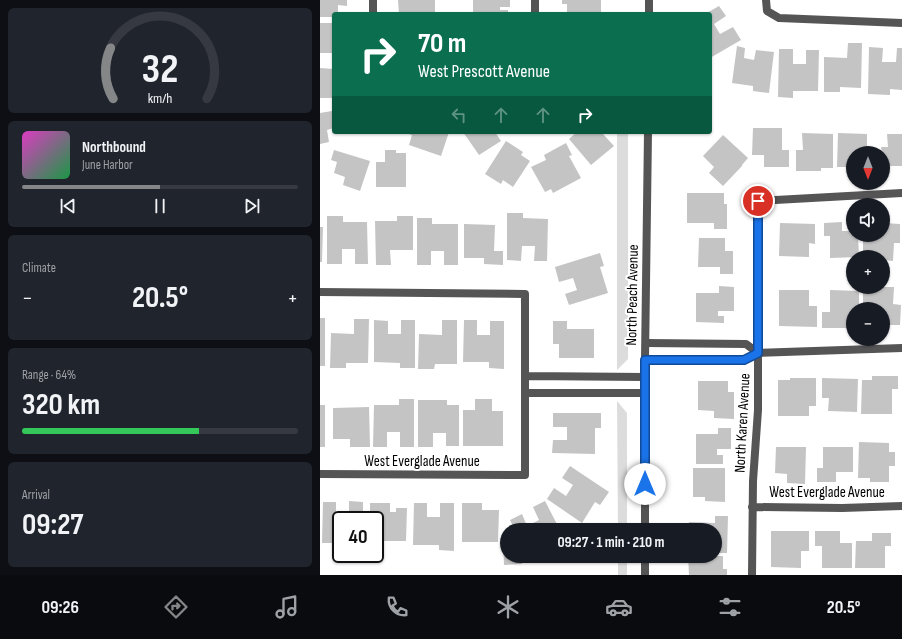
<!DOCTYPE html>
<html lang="en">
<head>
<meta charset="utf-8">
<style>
  body { margin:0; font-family:"Sofia Sans Condensed",sans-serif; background:#20242c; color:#f1f3f6; height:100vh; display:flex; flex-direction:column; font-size:15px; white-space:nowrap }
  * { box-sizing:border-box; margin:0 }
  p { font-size:13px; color:#9ea1a6 }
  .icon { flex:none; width:22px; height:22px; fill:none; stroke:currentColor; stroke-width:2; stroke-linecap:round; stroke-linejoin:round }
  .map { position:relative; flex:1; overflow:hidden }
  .details { display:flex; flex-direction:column; gap:8px; padding:8px; background:#0d0f14; width:320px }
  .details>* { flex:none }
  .banner { position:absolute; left:12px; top:12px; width:380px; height:122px; border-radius:4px; box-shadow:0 1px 3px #0004; background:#0b6e4f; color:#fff; overflow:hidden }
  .needle { width:26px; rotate:180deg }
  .buttons { position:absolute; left:526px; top:146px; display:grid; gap:8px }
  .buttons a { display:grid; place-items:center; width:44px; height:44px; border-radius:50%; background:#171b24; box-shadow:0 1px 3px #0004; font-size:20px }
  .speed { position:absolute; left:12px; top:511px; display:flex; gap:8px; font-size:20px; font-weight:700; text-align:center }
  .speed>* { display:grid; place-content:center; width:52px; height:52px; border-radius:50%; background:#171b24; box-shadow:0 1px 3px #0004; line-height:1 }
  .speed .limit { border:2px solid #111; border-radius:6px; background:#fff; color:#111 }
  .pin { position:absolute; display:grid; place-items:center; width:34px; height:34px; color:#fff; margin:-17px; border:2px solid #fff; border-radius:50%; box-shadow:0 1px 4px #0007 }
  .me { position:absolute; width:44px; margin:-22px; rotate:0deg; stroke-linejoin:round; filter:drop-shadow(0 0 3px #0008) }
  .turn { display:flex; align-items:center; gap:14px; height:84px; padding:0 20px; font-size:18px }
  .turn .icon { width:52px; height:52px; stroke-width:2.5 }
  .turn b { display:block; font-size:28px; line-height:34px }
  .lanes { display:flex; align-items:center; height:38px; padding:0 20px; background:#0003; justify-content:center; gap:20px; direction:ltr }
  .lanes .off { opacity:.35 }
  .big { font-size:30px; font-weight:700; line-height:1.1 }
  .details .card { flex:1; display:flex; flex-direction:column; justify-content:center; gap:6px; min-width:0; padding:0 14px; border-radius:6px; background:#20242c }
  .details .dial { align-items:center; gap:0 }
  .dial svg { height:104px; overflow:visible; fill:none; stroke:#363941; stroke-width:7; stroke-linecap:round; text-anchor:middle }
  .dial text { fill:#f1f3f6; stroke:none }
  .song { display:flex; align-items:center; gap:12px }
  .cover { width:48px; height:48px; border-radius:6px; background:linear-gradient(135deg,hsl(310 70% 55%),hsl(140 70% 35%)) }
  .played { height:4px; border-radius:2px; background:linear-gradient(90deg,#858687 50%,#363941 50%) }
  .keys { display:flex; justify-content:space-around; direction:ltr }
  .heat { display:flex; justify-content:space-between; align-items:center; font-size:22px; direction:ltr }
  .charge { height:6px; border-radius:3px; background:linear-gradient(90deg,#34c759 64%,#363941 0) }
  .trip { position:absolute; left:180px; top:523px; width:222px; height:40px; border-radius:20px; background:#171b24; box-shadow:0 1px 3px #0004; font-weight:700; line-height:40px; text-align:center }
  .menu { display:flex; height:64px; justify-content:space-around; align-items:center; background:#090b0e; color:#9ea1a6 }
  .menu .icon { width:28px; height:28px }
  .menu .on { color:#858687 }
  .menu b { font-size:18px; color:#f1f3f6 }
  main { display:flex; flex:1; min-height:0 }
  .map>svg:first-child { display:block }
  .green { fill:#dcdcdc }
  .building { fill:#c4c4c4 }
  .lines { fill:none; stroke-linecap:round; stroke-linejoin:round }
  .minor { stroke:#555; stroke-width:8 }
  .tertiary { stroke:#555; stroke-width:8 }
  .route-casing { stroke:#114b97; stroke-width:10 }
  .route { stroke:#1a73e8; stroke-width:7 }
  .labels { text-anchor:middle; stroke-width:4; stroke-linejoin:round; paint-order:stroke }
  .street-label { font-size:15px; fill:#000; stroke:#fff }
</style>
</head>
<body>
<main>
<section class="details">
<div class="card dial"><svg viewBox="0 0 100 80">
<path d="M14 69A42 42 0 1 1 86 69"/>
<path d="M14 69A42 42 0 0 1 12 30" stroke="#858687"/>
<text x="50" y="56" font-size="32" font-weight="700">32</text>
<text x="50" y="72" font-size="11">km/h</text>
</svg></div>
<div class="card">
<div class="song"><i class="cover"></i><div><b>Northbound</b><p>June Harbor</p></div></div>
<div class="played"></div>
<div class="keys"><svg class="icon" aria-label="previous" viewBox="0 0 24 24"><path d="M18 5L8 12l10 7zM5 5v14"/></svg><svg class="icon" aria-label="pause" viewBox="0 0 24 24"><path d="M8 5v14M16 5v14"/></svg><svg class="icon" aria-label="next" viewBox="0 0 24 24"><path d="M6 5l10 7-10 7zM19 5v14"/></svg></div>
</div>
<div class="card"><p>Climate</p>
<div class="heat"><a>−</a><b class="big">20.5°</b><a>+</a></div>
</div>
<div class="card"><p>Range · 64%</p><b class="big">320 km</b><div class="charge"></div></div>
<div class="card"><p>Arrival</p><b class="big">09:27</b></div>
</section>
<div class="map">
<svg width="582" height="575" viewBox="0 0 582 575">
  <rect width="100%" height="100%" fill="#fff"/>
  <path class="green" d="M297 132H308V359L297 370Z
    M297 401 307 413V530H298Z
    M298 556H307V575H298Z"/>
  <path class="building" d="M0 0H27V6L18 5V14H14V17H0Z
    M78 0H115V14H79Z
    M153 0H190V7H180V10H188V14H153Z
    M242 0H281V14H247V4H242Z
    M399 6 406 16 394 24 400 34 413 27 421 40 390 58V14H385Z
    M0 23H14V53H0Z
    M528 43H542L541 88 520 87V92H504V57L527 58Z
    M417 46 425 48 424 58 434 60 436 50 454 52 449 93 433 91V86L412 83Z
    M549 47 563 48 562 62H576L577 48H582V90L570 89V95L548 94Z
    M459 49H473V64H486V50H499L498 91H473V98L458 97Z
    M0 68 14 69V98H0Z
    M12 111 14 122V128L7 130 9 142 0 144V113Z
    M433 128H462V150H469V167H444V155H432Z
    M90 132H129L121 156 89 145 92 135 89 134Z
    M143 132H175L181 141 159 155Z
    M257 132H285L283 134 294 146 271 165 249 139Z
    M482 133 513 134V168H501V171H476V150H483Z
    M518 133 547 134V153H533V171H528V167H517Z
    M567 134H582V166H563V153H562L561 147H568Z
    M403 135 428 158 422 165V166L403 186 389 173 394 167 383 156Z
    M186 141 203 152 201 155 210 161 193 187 183 180 181 184 165 174Z
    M246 143 252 155 249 156 261 178 233 193 231 189 225 192 211 167 226 160 224 155Z
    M14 150 50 161 40 191 23 185 25 177 14 173 17 162 11 160Z
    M65 150H76V153H86V187H56V162H65Z
    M367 193H404V204H407V229H394V223H367Z
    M187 213H203V218L228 219 227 261H214L215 246H202L201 261 187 260Z
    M7 216H23V222H47L48 264H35V249H22V264H7Z
    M77 216H93V250H70L71 265H56L55 221H77Z
    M97 218H112V224H138V265H124V251H111V265H97Z
    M522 222V231H533V235H538L539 257 510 258V236H504V223Z
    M460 223 495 224V244L489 243V257L459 256Z
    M563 223 580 224V243H574L573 261 563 260V257H543V235H563Z
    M144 224 175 225 174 251H183V265L164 264V258H144Z
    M0 227H3L2 262H0Z
    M379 238H405V251H413V274H400V267H378Z
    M280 253 284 266 280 267 288 293 249 305 245 294 257 290 253 278 239 282 235 267Z
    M399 286 414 287V311H398V316H404V323L376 322V293H399Z
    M543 287H574L573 304 581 305 580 325H563V309H543Z
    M459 290H489V306H497V327L459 326Z
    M510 290 539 291V309H533V317H528L527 328H502V312H510Z
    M0 318H5V366H0Z
    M34 319H49L48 363H26V368H10L11 333 34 334Z
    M54 320 68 321V334H81V320H95V368H80V363L54 362Z
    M122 320H137V364H115L114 369H98L99 334 122 335Z
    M144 320H157V335H170V321H184V369L169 368V362H143Z
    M233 321H247V329H274V358H239V344H233Z
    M552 376H578V389H572V414H541L542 380H552Z
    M470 378H496V406H489V416H458V380H470Z
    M502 378 538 379 537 412 508 411 509 398H502Z
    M378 381H408V392H414V419L394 418V411L378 410Z
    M79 399H94V447H80V432H67V447H53L54 405H79Z
    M155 399H172V411H183V446H143V410H155Z
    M98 400H127V405H139V446H126V433H113V447H98Z
    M0 405H5V447H0Z
    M49 407 50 447H30V439H13V408Z
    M233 413H281V428H275V454L232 453 233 440H247V427H233Z
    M398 428H411V449H397V455H403V464H376V434H398Z
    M539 442 569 443V452H575V466H569V482H550V478H538Z
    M456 447H486L485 484 467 483V474L455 473Z
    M503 447H533V472H516V482H497V468H503Z
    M250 466 289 492 280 505 275 502 262 523 227 499 234 488 246 496 253 485 242 478Z
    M373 468H405V502L385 501V497H373Z
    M29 501 43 502V520H21V543H2L3 502H16V515L29 516Z
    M225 501 240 530H195L190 520 202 514 207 526 219 520 213 507Z
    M50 503H70V512H76V508H87L86 541H55V520H50Z
    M94 503H107V517H120V503H134V551L119 550V545H93Z
    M142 503H162V510H179L178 542H142Z
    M395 516H408L407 553H395V530H369V522L395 523Z
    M451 531H489V551H481V568L451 567Z
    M495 531H520V543H532V568H502V546H495Z
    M552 533H571V546H565V568H535L536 541H552Z
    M183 540H187V556H201L202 564 184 565Z
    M208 556H225L211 563Z
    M226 556H242L230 562Z
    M368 556H403V569H407V575H369Z"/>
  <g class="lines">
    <path class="minor" d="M446 0 447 11 459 18 582 23
      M53 14V0
      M215 14V0
      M0 292 205 294V475L0 474
      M326 343 426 344 438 353
      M325 360H424L438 353 582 348
      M205 376 325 377
      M205 393H326
      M432 507 522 508 582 506
      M432 575 433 481 438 410V201L582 193"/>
    <path class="tertiary" d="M329 14V0
      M325 530V360L328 132
      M325 575V556"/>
  </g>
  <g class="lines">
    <g class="route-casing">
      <path id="route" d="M325 484V360H424L438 353V201"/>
    </g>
    <use href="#route" class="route"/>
  </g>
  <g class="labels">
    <g class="street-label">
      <text transform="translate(312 295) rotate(-89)" y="5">North Peach Avenue</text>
      <text transform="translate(422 423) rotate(-87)" y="5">North Karen Avenue</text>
      <text x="102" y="466">West Everglade Avenue</text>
      <text x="507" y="497">West Everglade Avenue</text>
    </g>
  </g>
</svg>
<div class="buttons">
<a><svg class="needle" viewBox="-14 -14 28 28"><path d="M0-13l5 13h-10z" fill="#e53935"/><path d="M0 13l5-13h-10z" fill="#9ea1a6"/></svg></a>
<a><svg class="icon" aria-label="sound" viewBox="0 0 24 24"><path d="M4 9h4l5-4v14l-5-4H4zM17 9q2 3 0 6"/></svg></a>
<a>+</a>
<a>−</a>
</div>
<div class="speed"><div class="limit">40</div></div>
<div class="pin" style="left:438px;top:201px;background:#d93025"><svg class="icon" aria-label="arrive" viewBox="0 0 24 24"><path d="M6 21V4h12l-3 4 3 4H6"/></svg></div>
<svg class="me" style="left:325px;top:484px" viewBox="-20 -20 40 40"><circle r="19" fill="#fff"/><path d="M0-13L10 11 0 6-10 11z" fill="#1a73e8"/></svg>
<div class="trip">09:27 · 1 min · 210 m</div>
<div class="banner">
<div class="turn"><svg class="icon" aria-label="right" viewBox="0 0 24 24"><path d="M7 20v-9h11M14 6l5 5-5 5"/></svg><div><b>70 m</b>West Prescott Avenue</div></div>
<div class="lanes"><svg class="icon off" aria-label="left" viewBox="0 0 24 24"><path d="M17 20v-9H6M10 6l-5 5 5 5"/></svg><svg class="icon off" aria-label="ahead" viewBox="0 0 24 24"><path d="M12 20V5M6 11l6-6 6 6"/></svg><svg class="icon off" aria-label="ahead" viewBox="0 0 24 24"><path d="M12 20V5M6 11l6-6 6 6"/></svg><svg class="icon" aria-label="right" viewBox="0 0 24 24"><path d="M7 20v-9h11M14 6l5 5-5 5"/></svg></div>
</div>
</div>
</main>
<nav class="menu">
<b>09:26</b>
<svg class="icon on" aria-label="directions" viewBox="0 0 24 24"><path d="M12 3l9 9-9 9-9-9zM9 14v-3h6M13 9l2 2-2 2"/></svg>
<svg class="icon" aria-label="music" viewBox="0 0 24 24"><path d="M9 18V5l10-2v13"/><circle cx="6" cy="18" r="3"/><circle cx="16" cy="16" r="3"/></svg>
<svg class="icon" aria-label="phone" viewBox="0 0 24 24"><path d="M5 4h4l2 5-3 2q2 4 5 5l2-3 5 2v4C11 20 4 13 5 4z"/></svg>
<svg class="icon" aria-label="climate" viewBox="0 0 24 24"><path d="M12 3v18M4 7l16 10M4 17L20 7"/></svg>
<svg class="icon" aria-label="car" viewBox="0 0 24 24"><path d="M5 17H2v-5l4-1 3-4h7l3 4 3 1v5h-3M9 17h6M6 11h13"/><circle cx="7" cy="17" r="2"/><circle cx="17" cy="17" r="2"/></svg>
<svg class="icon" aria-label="filters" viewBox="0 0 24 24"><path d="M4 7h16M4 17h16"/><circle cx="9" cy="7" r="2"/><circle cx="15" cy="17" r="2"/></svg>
<b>20.5°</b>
</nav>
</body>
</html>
